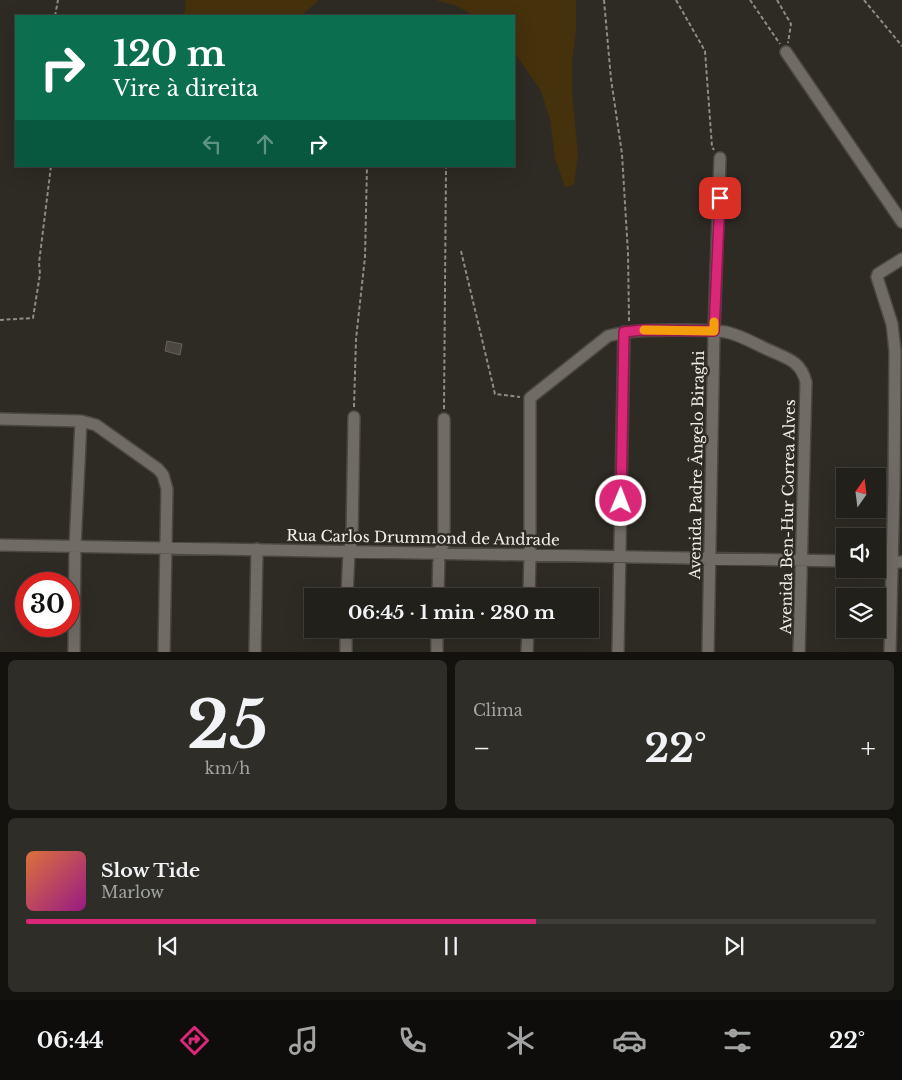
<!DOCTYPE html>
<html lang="pt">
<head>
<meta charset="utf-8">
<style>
  body { margin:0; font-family:"Libre Baskerville",serif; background:#2e2d28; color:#f1f3f6; height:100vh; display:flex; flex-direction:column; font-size:19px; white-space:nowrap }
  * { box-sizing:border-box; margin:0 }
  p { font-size:16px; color:#a2a3a3 }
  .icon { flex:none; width:28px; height:28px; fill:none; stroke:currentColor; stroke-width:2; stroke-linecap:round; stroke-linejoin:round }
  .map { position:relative; height:652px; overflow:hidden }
  .details { display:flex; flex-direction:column; gap:8px; padding:8px; background:#13120f; flex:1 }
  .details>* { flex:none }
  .banner { position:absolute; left:15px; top:15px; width:500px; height:152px; border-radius:0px; box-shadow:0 5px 20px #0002,0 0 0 1px #3f3e3a; background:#0b6e4f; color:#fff; overflow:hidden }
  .needle { width:32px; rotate:14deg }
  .controls { position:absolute; left:836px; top:468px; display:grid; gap:10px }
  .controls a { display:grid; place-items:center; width:50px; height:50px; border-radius:0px; background:#22201b; box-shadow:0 5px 20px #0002,0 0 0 1px #3f3e3a; font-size:25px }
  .speed { position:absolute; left:15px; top:572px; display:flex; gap:10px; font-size:25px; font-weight:700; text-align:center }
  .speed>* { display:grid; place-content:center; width:65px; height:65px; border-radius:50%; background:#22201b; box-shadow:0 5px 20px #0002,0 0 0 1px #3f3e3a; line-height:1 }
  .speed .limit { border:8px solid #d22; background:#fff; color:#111 }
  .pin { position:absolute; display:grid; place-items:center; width:42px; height:42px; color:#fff; margin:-21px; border-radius:10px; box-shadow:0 2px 8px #0006 }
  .me { position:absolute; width:55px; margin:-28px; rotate:1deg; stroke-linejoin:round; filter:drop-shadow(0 0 4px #0008) }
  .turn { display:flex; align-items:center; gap:18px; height:105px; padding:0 15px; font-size:22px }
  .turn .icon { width:65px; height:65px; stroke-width:2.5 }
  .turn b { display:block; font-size:35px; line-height:42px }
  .lanes { display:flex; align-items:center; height:48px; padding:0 15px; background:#0003; justify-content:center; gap:25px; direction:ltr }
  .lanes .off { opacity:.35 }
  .big { font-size:38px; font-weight:800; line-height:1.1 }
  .details .card { flex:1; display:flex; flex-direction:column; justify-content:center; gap:8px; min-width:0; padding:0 18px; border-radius:8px; background:#2e2d28 }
  .details .dial { align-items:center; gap:0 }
  .dial b { font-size:65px; line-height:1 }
  .song { display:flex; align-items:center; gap:15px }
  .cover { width:60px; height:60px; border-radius:8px; background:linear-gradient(135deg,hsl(20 70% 55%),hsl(310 70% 35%)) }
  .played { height:5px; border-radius:2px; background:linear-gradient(90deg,#db2777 60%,#3f3e3a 60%) }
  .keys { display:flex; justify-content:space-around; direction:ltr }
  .heat { display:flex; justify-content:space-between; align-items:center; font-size:28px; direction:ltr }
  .details .tiles { flex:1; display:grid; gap:8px; grid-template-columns:1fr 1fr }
  .card:last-child { grid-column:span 2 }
  .trip { position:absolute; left:304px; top:588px; width:295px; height:50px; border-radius:0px; background:#22201b; box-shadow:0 5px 20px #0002,0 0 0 1px #3f3e3a; font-weight:800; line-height:50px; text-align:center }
  .tabs { display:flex; height:80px; justify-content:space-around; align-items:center; background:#0e0d0b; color:#a2a3a3 }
  .tabs .icon { width:35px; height:35px }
  .tabs .on { color:#db2777 }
  .tabs b { font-size:22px; color:#f1f3f6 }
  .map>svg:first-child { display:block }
  .green { fill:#45310c }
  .building { fill:#4c4841; stroke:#66615a }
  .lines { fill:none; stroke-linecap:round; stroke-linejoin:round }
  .minor-casing { stroke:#4b4842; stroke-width:14 }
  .path { stroke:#8f8c87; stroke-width:2; stroke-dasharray:4 2.5; stroke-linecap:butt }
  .minor { stroke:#706b64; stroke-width:11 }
  .route-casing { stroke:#8e194d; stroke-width:12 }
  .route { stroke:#db2777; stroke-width:9 }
  .slow { stroke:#f59e0b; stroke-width:9 }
  .labels { text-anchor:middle; stroke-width:5; stroke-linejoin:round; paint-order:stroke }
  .street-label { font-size:15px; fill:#f2efeb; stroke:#2e2a24 }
</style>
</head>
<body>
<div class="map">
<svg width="902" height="653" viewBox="0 0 902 653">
  <rect width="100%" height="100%" fill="#2e2a24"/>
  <path class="green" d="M186 0H319L301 16H184Z
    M435 0H576V32L572 61V93L578 154 574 185 565 187 555 159 550 120 541 91 514 52V16H474L457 6Z"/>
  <path class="building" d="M167 341 182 344 180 355 165 351Z"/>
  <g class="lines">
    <g class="minor-casing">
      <path id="minor" d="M786 52 902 222
        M0 419 81 421 96 425 158 469 163 475 167 489 164 653
        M0 545 845 561
        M878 562H902
        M347 596 349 551 352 539 354 417
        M438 596 439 552 444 543V419
        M529 596 530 555V398L608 336C635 329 660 330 688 330 700 330 713 330 726 332 741 335 757 345 771 351 789 359 801 362 806 382L799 653
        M74 653 75 547 81 421
        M255 653 257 549
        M346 653V629
        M437 653V629
        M527 653 528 629
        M618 653 624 332
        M708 653 714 331 720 158
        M890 653 894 486 895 351 892 324 877 277 878 274 902 259"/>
    </g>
    <path class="path" d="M604 0 611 79 622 154 628 253 629 321
      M676 0 705 51 712 147 714 150
      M750 0 780 44
      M777 0 791 24 788 43
      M864 0 902 46
      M55 16 58 0
      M461 251 495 394 520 397
      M0 320 33 318 40 274 39 263 51 166
      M354 407 356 339 365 257 367 166
      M444 409 446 166"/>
    <use href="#minor" class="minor"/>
  </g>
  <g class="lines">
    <g class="route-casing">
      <path id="route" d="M621 501 624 332 642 330 714 331 720 198"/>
    </g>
    <use href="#route" class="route"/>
    <path class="slow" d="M644 330 714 331V322"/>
  </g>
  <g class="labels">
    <g class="street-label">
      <text transform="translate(697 465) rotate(-89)" y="5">Avenida Padre Ângelo Biraghi</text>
      <text transform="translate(788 517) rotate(-89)" y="5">Avenida Ben-Hur Correa Alves</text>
      <text transform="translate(423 538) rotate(1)" y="5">Rua Carlos Drummond de Andrade</text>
    </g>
  </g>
</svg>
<div class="controls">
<a><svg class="needle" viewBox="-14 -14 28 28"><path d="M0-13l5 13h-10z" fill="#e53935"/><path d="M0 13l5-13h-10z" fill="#a2a3a3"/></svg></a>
<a><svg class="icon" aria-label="sound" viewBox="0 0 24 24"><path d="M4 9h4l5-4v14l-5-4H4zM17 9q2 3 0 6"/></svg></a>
<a><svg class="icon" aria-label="layers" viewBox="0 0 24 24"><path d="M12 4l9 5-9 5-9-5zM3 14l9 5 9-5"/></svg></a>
</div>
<div class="speed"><div class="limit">30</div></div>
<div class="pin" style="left:720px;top:198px;background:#d93025"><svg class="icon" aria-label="arrive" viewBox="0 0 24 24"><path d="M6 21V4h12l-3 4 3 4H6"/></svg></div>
<svg class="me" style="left:621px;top:501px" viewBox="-20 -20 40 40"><circle r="17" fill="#db2777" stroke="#fff" stroke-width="3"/><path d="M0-11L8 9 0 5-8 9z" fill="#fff"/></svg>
<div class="trip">06:45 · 1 min · 280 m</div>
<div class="banner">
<div class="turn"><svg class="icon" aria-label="right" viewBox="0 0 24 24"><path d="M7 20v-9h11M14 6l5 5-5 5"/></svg><div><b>120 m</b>Vire à direita</div></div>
<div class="lanes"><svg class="icon off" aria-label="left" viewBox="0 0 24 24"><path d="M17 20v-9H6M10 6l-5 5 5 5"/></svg><svg class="icon off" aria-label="ahead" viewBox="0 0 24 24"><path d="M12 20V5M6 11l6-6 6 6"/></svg><svg class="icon" aria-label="right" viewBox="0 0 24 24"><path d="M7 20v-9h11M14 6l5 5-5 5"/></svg></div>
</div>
</div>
<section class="details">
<div class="tiles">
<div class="card dial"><b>25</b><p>km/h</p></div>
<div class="card"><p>Clima</p>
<div class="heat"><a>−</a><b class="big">22°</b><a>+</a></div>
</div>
<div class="card">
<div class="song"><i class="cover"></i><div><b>Slow Tide</b><p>Marlow</p></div></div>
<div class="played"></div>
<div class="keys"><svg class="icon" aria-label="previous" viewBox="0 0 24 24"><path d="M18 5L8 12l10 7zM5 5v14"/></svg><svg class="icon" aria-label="pause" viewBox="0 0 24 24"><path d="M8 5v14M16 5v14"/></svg><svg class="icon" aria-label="next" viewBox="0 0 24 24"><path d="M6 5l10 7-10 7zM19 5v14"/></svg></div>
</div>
</div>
</section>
<nav class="tabs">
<b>06:44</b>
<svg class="icon on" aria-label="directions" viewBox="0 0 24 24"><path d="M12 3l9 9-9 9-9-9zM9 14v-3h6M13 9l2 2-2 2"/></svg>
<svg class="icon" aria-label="music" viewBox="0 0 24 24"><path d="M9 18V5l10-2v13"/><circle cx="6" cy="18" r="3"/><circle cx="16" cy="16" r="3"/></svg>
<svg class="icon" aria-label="phone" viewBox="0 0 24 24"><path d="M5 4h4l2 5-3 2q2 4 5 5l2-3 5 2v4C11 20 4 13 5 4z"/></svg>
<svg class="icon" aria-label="climate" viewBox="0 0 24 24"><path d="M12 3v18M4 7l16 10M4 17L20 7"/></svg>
<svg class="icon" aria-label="car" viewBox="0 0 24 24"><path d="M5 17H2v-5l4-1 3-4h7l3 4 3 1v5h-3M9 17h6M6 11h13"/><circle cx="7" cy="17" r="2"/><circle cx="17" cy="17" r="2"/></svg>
<svg class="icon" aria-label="filters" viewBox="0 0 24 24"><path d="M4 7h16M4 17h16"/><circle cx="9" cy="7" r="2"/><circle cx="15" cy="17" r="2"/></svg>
<b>22°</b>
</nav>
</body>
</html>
